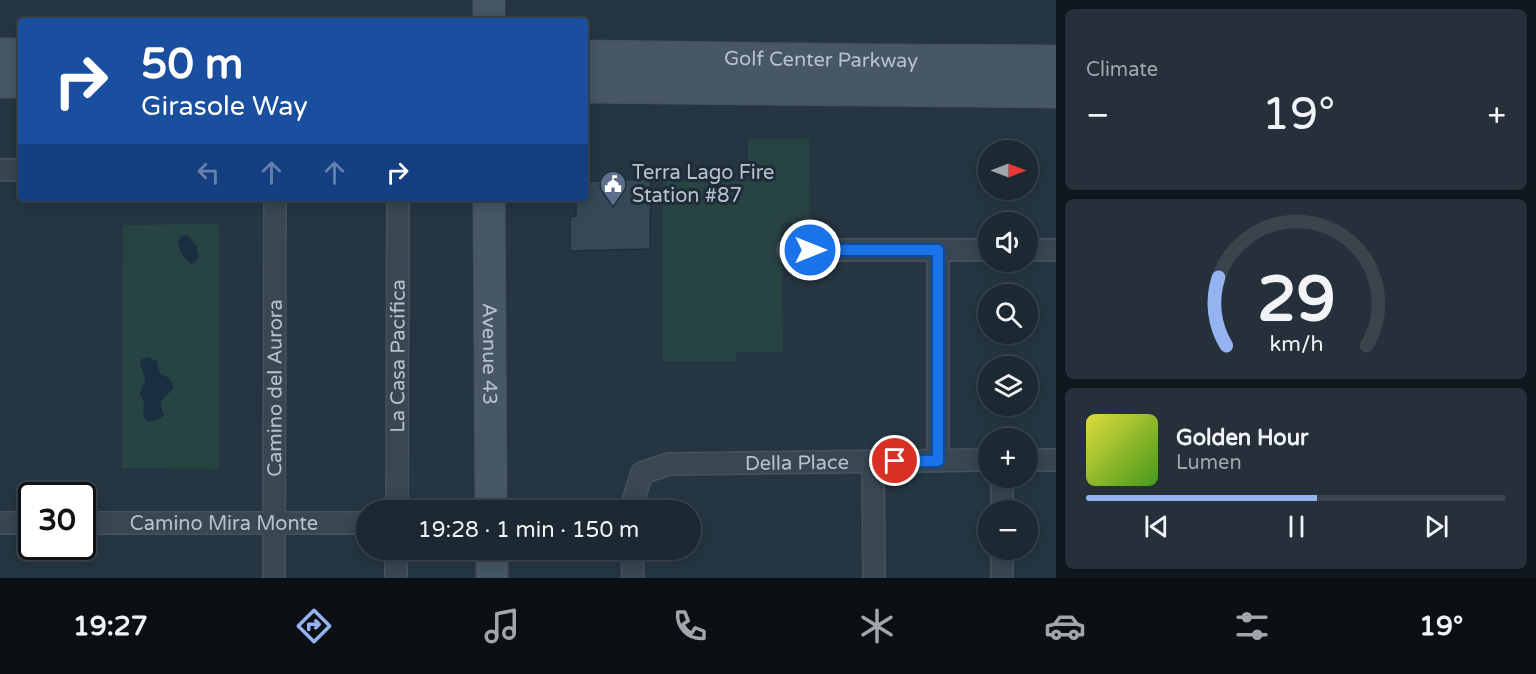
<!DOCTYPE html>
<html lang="en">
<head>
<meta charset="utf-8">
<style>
  body { margin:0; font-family:"Varela Round",sans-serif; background:#25303a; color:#f1f3f6; height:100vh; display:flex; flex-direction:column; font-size:22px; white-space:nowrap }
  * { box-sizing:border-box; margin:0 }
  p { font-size:20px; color:#a0a6ac }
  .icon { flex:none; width:33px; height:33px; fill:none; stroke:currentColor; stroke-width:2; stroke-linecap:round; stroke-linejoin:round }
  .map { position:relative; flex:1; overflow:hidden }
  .details { display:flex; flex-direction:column; gap:9px; padding:9px; background:#0f161c; width:480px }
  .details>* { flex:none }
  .top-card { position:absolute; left:18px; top:18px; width:570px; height:183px; border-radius:6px; box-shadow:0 3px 15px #0003,0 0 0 2px #3a444d; background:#1a4fa0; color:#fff; overflow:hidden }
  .needle { width:39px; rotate:90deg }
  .tools { position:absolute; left:978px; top:140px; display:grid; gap:12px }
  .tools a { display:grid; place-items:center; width:60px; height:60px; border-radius:50%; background:#1c2832; box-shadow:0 3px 15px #0003,0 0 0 2px #3a444d; font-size:30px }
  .speed { position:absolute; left:18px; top:482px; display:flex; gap:12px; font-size:30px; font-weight:700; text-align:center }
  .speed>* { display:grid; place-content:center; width:78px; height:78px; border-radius:50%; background:#1c2832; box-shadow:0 3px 15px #0003,0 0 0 2px #3a444d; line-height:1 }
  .speed .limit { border:3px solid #111; border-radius:9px; background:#fff; color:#111 }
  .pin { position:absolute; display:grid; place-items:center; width:51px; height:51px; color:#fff; margin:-26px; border:3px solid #fff; border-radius:50%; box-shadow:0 2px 6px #0007 }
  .me { position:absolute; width:66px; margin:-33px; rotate:90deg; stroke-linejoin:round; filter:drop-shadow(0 0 4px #0008) }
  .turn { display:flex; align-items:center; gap:21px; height:126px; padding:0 24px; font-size:27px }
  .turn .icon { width:78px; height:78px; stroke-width:2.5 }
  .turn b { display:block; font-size:42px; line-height:51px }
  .lanes { display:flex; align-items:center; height:57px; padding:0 24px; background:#0003; justify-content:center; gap:30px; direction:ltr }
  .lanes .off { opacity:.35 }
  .big { font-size:45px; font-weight:600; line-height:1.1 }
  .details .tile { flex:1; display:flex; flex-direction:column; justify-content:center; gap:9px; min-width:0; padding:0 21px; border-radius:9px; background:#25303a }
  .details .dial { align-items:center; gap:0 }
  .dial svg { height:156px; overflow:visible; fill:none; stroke:#3a444d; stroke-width:7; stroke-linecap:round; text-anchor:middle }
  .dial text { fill:#f1f3f6; stroke:none }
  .song { display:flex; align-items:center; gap:18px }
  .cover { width:72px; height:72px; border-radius:9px; background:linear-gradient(135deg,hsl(60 70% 55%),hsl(100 70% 35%)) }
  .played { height:6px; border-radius:3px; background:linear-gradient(90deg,#95b2f1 55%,#3a444d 55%) }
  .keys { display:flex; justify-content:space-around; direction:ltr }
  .heat { display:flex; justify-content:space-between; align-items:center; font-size:33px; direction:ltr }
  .trip { position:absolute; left:356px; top:500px; width:345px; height:60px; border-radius:30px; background:#1c2832; box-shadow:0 3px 15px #0003,0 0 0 2px #3a444d; font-weight:600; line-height:60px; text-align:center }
  .tabs { display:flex; height:96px; justify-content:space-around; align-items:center; background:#0b1014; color:#a0a6ac }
  .tabs .icon { width:42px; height:42px }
  .tabs .current { color:#95b2f1 }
  .tabs b { font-size:27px; color:#f1f3f6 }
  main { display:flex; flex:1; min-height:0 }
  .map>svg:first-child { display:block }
  .green { fill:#274342 }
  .water { fill:#172f41 }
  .building { fill:#344857; stroke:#202e39; stroke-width:1.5 }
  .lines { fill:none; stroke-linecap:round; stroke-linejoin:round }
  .street-casing { stroke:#46535e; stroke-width:24 }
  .secondary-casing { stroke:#46535e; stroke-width:33 }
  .street { stroke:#394752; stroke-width:21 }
  .secondary { stroke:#475765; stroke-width:30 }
  .route-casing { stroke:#114b97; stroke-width:15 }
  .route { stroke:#1a73e8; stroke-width:10 }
  .labels { text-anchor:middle; stroke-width:6; stroke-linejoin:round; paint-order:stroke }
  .street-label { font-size:20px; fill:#b6c2cc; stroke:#1e2c37 }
  .poi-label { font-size:20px; fill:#b6c2cc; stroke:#1e2c37; text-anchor:start }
</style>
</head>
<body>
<main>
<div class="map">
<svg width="1056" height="578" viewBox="0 0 1056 578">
  <rect width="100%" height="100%" fill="#253642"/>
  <path class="green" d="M748 139H809L810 223H781L783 352H736L735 361H663V181H748Z
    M219 224V469L122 468 123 225Z"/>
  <path class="water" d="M188 235 190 237 194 244 197 245V251L199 257 195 263 191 264 182 255 178 242 181 236Z
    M147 357 157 361 158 369 161 374 169 378 173 386V389L161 401V406L164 415C158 420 155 422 147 421L143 417 144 402 140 395 143 384 145 382V378L140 363 142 359Z"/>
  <path class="building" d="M651 179 650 249 570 251V217L576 216V198H585V187H589L590 181Z"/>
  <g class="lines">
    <g class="street-casing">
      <g id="street">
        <path d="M0 170H21"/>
        <path d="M788 250H988"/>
        <path d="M938 250V461"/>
        <path d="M1028 250H1056"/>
        <path d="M1028 460H1056"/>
        <path d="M873 461 874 578"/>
        <path d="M1002 477V510"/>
        <path id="s1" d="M397 510 398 198"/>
        <path id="s2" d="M632 510V504L642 473 669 464 988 460"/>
        <path d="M0 523H32"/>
        <path id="s3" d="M82 523H366"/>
        <path d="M632 549 633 578"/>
        <path d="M1002 549V578"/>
        <path id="s4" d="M274 578 275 198"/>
        <path d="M396 578V549"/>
      </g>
    </g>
    <g class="secondary-casing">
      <g id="secondary">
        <path d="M489 21V0"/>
        <path d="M0 54H21"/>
        <path id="s5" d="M585 56 881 60 1056 61"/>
        <path d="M0 82H21"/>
        <path d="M585 87 1056 92"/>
        <path id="s6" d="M489 198 491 510"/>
        <path d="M492 549V578"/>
      </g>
    </g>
    <use href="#street" class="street"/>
    <use href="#secondary" class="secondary"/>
  </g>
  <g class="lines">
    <g class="route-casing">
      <path id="route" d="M810 250H938V461H895"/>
    </g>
    <use href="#route" class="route"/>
  </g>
  <defs>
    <g id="civic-pin" transform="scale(1.35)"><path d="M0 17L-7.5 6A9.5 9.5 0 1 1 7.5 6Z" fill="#5c6f8a" stroke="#1e2c37"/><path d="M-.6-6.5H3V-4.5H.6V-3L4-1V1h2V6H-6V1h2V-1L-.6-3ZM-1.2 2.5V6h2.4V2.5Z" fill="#fff"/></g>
  </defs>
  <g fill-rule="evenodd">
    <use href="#civic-pin" x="613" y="184"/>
  </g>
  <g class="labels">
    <g class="street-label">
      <text dy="7" stroke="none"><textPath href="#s5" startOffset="236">Golf Center Parkway</textPath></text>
      <text dy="7" stroke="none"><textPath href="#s6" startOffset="156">Avenue 43</textPath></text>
      <text dy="7" stroke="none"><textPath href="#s1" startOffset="154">La Casa Pacifica</textPath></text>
      <text dy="7" stroke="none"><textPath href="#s4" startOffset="190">Camino del Aurora</textPath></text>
      <text dy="7" stroke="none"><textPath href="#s2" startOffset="195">Della Place</textPath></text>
      <text dy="7" stroke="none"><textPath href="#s3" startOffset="142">Camino Mira Monte</textPath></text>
    </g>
    <g class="poi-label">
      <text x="632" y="179">Terra Lago Fire<tspan x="632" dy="23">Station #87</tspan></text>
    </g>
  </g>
</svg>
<div class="tools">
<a><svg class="needle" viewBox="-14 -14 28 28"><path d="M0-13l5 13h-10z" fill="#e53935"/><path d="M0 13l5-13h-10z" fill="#a0a6ac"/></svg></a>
<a><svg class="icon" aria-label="sound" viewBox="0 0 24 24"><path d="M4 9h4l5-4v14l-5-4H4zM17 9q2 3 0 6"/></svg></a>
<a><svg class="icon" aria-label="search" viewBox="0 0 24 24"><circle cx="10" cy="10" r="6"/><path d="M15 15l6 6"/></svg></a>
<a><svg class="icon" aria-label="layers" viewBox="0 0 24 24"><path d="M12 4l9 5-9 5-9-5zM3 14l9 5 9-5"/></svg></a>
<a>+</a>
<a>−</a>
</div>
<div class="speed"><div class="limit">30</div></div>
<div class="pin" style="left:895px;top:461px;background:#d93025"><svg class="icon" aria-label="arrive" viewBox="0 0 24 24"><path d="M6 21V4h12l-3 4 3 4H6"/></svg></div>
<svg class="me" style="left:810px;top:250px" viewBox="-20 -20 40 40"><circle r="17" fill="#1a73e8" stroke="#fff" stroke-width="3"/><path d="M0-11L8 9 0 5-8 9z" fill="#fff"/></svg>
<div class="trip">19:28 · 1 min · 150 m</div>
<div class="top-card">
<div class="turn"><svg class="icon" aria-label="right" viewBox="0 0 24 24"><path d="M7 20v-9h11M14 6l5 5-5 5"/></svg><div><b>50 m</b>Girasole Way</div></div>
<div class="lanes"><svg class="icon off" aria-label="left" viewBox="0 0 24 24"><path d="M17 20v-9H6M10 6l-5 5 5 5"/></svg><svg class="icon off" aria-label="ahead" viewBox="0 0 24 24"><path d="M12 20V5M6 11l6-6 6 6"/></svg><svg class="icon off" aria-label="ahead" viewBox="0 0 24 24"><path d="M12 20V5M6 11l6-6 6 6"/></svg><svg class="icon" aria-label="right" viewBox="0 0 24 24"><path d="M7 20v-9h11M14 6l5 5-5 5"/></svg></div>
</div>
</div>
<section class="details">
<div class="tile"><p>Climate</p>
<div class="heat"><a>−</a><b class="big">19°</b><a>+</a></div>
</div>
<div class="tile dial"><svg viewBox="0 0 100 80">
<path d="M14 69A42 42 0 1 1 86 69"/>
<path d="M14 69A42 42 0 0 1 10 34" stroke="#95b2f1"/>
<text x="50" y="56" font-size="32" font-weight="700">29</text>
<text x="50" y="72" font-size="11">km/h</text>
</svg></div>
<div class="tile">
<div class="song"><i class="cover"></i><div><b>Golden Hour</b><p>Lumen</p></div></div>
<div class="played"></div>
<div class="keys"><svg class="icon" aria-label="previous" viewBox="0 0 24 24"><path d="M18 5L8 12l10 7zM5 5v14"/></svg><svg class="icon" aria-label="pause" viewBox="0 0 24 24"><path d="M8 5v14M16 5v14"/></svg><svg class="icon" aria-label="next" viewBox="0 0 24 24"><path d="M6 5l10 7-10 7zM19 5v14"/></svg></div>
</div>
</section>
</main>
<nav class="tabs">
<b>19:27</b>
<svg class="icon current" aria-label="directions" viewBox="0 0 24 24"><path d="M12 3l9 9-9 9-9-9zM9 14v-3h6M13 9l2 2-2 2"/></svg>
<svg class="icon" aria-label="music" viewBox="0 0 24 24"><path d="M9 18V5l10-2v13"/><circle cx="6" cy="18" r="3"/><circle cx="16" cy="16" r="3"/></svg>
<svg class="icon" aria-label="phone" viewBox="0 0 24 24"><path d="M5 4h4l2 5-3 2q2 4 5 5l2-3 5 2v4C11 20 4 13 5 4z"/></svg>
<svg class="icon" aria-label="climate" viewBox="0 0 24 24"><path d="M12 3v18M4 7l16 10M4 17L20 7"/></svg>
<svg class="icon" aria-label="car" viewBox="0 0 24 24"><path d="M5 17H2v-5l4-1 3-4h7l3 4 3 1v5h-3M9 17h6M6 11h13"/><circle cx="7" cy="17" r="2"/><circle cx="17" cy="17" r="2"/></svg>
<svg class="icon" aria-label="filters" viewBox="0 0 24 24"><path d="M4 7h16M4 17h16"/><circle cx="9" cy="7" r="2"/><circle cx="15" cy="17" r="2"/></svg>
<b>19°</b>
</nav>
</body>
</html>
